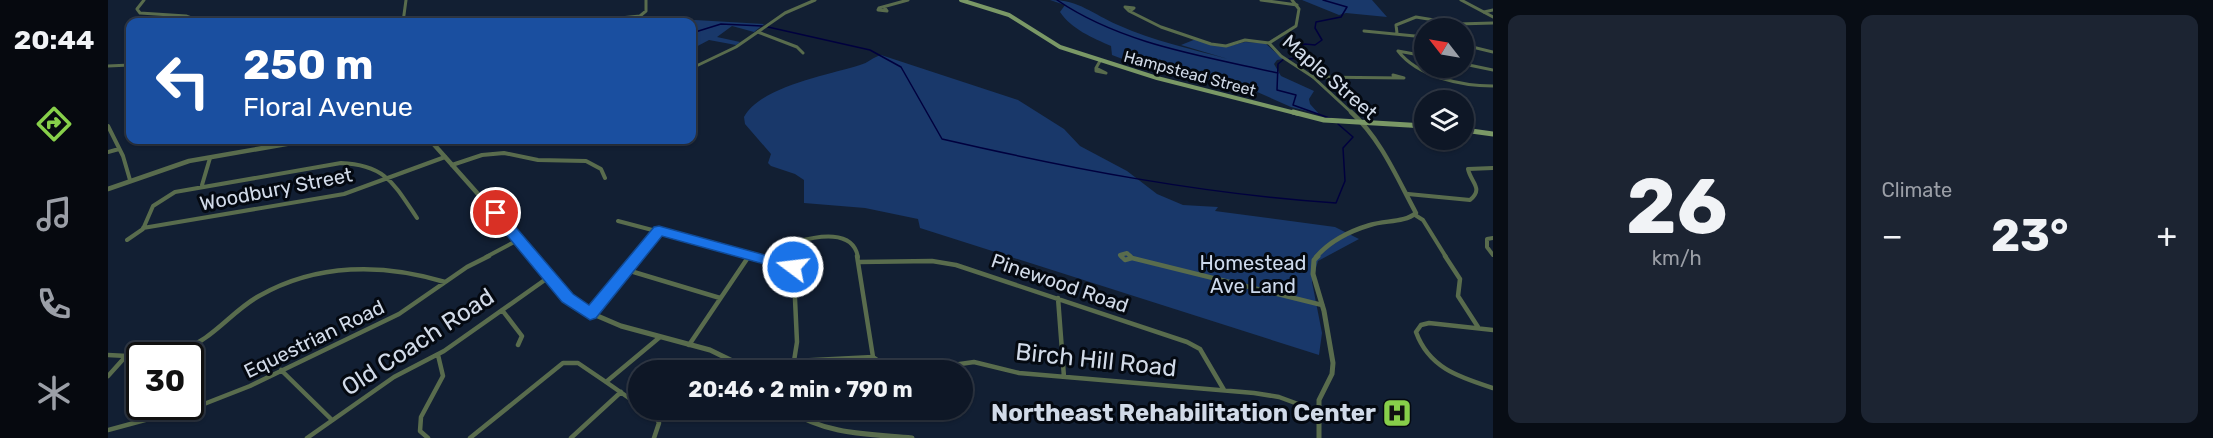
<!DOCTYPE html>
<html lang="en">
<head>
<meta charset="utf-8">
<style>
  body { margin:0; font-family:Rubik,sans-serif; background:#1c2432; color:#f1f3f6; height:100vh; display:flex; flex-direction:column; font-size:22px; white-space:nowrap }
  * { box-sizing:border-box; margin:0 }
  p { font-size:20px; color:#9b9fa7 }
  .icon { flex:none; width:33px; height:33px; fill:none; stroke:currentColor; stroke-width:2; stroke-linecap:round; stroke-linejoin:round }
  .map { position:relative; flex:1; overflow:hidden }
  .side { display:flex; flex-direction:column; gap:15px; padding:15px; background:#080d15; width:720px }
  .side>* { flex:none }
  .hud { position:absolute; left:18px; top:18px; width:570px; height:126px; border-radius:12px; box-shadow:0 2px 4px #0004,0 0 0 2px #2e3643; background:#1a4fa0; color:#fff; overflow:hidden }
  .needle { width:39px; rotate:301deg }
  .tools { position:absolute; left:1306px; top:18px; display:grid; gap:12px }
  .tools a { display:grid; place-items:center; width:60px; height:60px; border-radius:50%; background:#0e1726; box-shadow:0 2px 4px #0004,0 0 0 2px #2e3643; font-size:30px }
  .speed { position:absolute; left:18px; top:342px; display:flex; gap:12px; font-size:30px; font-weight:700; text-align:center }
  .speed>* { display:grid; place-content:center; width:78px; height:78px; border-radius:50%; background:#0e1726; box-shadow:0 2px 4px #0004,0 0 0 2px #2e3643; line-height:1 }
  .speed .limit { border:3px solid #111; border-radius:9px; background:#fff; color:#111 }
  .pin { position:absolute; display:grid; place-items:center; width:51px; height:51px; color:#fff; margin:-26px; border:3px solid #fff; border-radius:50%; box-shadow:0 2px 6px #0007 }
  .me { position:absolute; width:66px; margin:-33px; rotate:285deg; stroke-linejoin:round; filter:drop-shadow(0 0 4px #0008) }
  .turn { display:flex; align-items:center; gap:21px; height:126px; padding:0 18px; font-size:27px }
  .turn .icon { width:78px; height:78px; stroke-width:2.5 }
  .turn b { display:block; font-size:42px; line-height:51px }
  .big { font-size:45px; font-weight:700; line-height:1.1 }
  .side .widget { flex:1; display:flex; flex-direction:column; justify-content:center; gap:9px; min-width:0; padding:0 21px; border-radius:12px; background:#1c2432 }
  .side .dial { align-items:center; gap:0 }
  .dial b { font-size:78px; line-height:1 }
  .heat { display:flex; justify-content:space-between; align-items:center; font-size:33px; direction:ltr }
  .side .tiles { flex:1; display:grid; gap:15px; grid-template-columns:repeat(2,1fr) }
  .trip { position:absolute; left:520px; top:360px; width:345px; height:60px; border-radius:30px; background:#0e1726; box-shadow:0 2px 4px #0004,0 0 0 2px #2e3643; font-weight:700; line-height:60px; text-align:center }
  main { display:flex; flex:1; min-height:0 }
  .tabs { display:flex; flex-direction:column; width:108px; justify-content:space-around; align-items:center; background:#06090f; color:#9b9fa7 }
  .tabs .icon { width:42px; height:42px }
  .tabs .active { color:#87cf4a }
  .tabs b { font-size:27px; color:#f1f3f6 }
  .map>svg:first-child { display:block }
  .green { fill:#19386a }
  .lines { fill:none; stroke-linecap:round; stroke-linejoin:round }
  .stream { stroke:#00003e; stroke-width:1.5 }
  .minor-far2 { stroke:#596c4d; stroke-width:3 }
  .minor-far1 { stroke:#596c4d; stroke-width:4 }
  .minor { stroke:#596c4d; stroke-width:4.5 }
  .tertiary-far2 { stroke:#596c4d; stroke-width:3 }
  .tertiary-far1 { stroke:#596c4d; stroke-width:4.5 }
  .tertiary { stroke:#596c4d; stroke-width:5 }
  .secondary-far1 { stroke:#7a9866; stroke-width:4 }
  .secondary { stroke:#7a9866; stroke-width:5 }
  .route { fill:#1a73e8; stroke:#114b97; stroke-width:1.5 }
  .labels { text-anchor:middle; stroke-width:6; stroke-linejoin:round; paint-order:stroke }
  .far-street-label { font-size:16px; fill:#d1dae8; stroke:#040911 }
  .street-label { font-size:20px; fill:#d1dae8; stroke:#040911 }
  .park-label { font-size:20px; fill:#cdd9ec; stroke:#040911 }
  .near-street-label { font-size:24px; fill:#d1dae8; stroke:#040911 }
  .near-poi-label { font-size:24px; font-weight:bold; fill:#d1dae8; stroke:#040911; text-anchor:end }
</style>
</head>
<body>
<main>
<nav class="tabs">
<b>20:44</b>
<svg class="icon active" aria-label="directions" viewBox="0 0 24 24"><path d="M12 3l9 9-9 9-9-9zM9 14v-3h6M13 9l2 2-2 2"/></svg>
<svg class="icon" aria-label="music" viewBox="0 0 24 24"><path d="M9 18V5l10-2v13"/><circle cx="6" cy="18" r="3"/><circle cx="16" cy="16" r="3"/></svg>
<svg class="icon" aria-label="phone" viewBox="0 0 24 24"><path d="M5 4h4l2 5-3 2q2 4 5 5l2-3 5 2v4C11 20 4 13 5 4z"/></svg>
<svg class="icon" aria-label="climate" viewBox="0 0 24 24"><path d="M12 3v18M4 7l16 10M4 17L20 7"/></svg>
</nav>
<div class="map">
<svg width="1385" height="438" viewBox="0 0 1385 438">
  <rect width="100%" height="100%" fill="#121f33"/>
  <path class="green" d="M942 0C972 0 984 14 1010 25 1046 41 1083 49 1120 59L1073 45 1088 39 1117 47 1137 42 1157 43 1175 59 1169 60 1166 64 1173 76 1206 91 1201 99 1202 104 1211 114 1183 107 1147 91 1113 87 1109 83 1046 71 1004 55 1003 46C985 38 963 29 952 12L957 5Z
    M1194 0H1264L1279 17 1238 13 1231 15Z
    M587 20 656 24 646 32 624 26 609 37 632 42 628 45 601 40 584 49V22H581Z
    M773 55 910 100 956 129 972 146 1019 171 1049 194 1075 205 1110 207 1107 211 1227 227 1251 239 1210 261 1204 282 1214 333 1211 355 812 228 810 219 757 208 696 203V180L687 174 663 166 660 163 663 154 637 124 636 117C653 86 721 75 752 65 760 63 765 57 773 55Z"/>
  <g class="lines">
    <path class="stream" d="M949 0C1013 44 1095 56 1170 73
      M660 27 762 50 793 67 834 139C964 169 1094 194 1228 203L1237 181 1235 148 1245 137 1230 124
      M584 33 613 24 654 26
      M1176 59 1170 64 1169 90 1188 95 1185 105 1224 119
      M1181 59 1189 58 1187 48 1197 44 1207 45 1214 40 1207 28 1208 22 1233 17 1239 7 1215 0"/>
    <path class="minor-far2" d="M36 0 29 9 32 13 78 16 94 22
      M1153 0 1189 5
      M776 7 779 11 770 10 771 8 800 0
      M1022 11 1026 8 1017 7 1021 11 1053 27 1103 44 1118 46 1137 40 1161 43
      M1376 12 1385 10
      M295 22 298 0
      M472 22 532 16 538 11V0
      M1256 31 1317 37
      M650 32 689 47 695 53
      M1289 33 1288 25 1308 17 1350 24 1385 23
      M1356 45 1385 52
      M1290 51C1310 77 1354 86 1385 86
      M1290 51 1317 56
      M1356 64 1385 70
      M0 66 22 65
      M988 68 998 73 988 71Z
      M988 68 992 61
      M1205 77 1296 78 1285 75 1286 77"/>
    <path class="minor-far1" d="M0 126 15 156 22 180
      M0 152 11 149
      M344 165 374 155 396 153 430 160 478 161 493 169 497 178
      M94 185 102 158
      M1300 194 1362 200C1376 188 1363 183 1360 169L1385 168
      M1307 215 1315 220 1338 257
      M510 221 647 257
      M35 228 236 194 337 157
      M1385 238 1379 239V247L1385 255
      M19 240 35 229 45 206 67 192 233 163C278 165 286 184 309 218
      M378 257 410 240
      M529 257 551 230
      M640 257 641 255
      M685 257V248L689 242C709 236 745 229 750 257
      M1014 257 1012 255 1019 253 1023 257"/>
    <path class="minor" d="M641 256 685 267
      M685 256 689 342 686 361
      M749 256 765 357
      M1013 256 1017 260 1024 258
      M1022 256 1024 258
      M1337 256 1352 279 1350 296 1370 327
      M1024 258 1214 305
      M751 262 824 261 848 265 1079 342 1092 349 1116 390
      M519 270 612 298
      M950 298 956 377
      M394 310 414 336 410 345
      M483 314 530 256
      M1385 330 1321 323 1313 325 1308 332C1321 368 1351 377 1385 388
      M581 345 641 256
      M0 355C32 357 70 358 97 338 116 325 131 307 151 296 209 263 275 263 337 282
      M765 357 778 366 810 370 866 362 911 373 1146 393 1171 397 1209 411
      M173 370 224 420
      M676 370 686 361 765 357
      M0 376 18 356
      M498 382 531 405
      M538 410 548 416 551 423 546 438
      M0 430 96 404 142 386 291 314 359 267 381 256
      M199 438 286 377 336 351 441 277
      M320 438 312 431 313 417 335 376 330 355
      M362 438 455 363H470L498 382 552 337
      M463 438 513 392"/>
    <path class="tertiary-far2" d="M1184 0 1191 9 1188 26 1161 43 1173 56 1205 77 1245 114
      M1353 0 1385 17
      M584 68 628 47 677 13 707 0"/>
    <path class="tertiary-far1" d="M322 140 426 257
      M0 189 81 161 201 140
      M1208 257C1221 242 1242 231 1262 225 1277 220 1296 223 1308 213 1289 178 1273 139 1243 112"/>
    <path class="tertiary" d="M424 256 471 308 513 326 602 350 643 370
      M1210 256 1206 260 1205 274 1216 311 1225 363 1224 374 1211 400V438
      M681 410C718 435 761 434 804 438"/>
    <path class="secondary-far1" d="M853 0 901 15 952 47 1049 78 1191 114"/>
    <path class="secondary" d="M1185 112 1216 120 1317 126
      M1356 130 1385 134"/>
  </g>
  <path class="route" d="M388 208 393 210 465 294 481 305 546 227 551 226 690 264 693 267 685 272 554 236 488 318 482 320 454 302 383 216V210Z"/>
  <defs>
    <g id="hospital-square" transform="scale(1.5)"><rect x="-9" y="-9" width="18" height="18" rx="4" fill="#87cf4a" stroke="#040911"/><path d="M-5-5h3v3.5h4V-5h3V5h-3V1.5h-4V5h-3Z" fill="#111"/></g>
  </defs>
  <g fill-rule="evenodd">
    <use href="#hospital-square" x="1289" y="413"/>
  </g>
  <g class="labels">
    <g class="far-street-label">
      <text transform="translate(1082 73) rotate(15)" y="6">Hampstead Street</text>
    </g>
    <g class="street-label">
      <text transform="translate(1222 77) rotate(41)" y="7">Maple Street</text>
      <text transform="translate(168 189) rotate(-11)" y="7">Woodbury Street</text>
      <text transform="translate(952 283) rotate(19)" y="7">Pinewood Road</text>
      <text transform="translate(206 339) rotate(-26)" y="7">Equestrian Road</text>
    </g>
    <g class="park-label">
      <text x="1145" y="270">Homestead<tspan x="1145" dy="23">Ave Land</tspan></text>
    </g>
    <g class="near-street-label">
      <text transform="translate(310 342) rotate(-33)" y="8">Old Coach Road</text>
      <text transform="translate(988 360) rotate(6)" y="8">Birch Hill Road</text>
    </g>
    <g class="near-poi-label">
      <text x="1268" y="421">Northeast Rehabilitation Center</text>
    </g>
  </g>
</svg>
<div class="tools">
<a><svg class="needle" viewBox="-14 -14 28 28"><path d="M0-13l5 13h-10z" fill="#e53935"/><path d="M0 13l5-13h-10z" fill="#9b9fa7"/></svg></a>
<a><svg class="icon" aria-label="layers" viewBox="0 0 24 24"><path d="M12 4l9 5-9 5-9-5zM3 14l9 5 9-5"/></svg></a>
</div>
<div class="speed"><div class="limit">30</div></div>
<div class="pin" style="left:388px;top:213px;background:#d93025"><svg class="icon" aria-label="arrive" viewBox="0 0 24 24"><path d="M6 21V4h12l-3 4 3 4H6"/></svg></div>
<svg class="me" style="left:685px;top:267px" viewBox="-20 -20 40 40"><circle r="17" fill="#1a73e8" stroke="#fff" stroke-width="3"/><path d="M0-11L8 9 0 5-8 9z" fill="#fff"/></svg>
<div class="trip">20:46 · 2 min · 790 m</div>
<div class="hud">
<div class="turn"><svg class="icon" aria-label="left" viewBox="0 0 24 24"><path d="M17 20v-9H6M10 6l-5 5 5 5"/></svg><div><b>250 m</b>Floral Avenue</div></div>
</div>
</div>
<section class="side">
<div class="tiles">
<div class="widget dial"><b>26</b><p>km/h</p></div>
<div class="widget"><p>Climate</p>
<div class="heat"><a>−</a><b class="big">23°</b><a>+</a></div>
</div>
</div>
</section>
</main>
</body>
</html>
